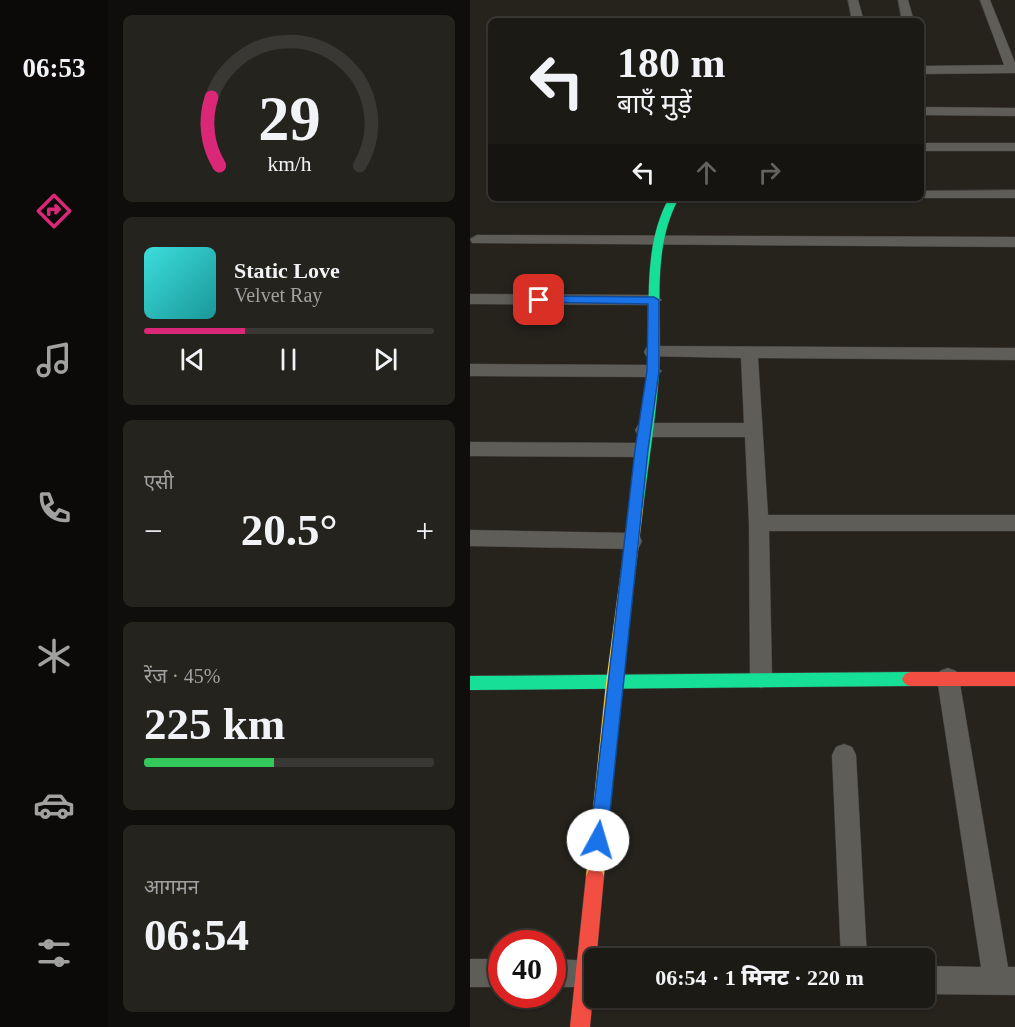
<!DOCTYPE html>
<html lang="hi">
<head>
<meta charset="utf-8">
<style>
  body { margin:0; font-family:"Times New Roman","Noto Sans Devanagari",serif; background:#25231e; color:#f1f3f6; height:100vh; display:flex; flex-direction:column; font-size:22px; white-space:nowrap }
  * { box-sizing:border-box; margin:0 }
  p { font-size:20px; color:#a0a1a0 }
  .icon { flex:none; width:33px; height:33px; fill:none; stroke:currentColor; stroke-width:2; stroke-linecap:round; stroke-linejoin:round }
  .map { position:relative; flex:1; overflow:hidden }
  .drawer { display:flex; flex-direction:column; gap:15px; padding:15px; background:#0f0e0c; width:362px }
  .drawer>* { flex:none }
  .banner { position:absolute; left:18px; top:18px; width:436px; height:183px; border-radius:9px; box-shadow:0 2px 4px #0004,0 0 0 2px #3a3834; background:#1c1a15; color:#f1f3f6; overflow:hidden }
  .speed { position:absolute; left:18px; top:930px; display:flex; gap:12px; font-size:30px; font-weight:700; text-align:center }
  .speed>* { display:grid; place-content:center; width:78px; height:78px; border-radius:50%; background:#1c1a15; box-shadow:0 2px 4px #0004,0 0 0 2px #3a3834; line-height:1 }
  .speed .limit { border:9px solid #d22; background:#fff; color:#111 }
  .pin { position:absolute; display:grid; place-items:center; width:51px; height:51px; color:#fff; margin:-26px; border-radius:12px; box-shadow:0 3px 9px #0006 }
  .me { position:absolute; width:66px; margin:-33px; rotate:6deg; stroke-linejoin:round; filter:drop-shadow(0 0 4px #0008) }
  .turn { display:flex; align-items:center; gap:21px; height:126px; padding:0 30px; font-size:27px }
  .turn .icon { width:78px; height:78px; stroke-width:2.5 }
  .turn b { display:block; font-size:42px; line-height:51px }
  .lanes { display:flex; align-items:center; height:57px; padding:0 30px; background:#0003; justify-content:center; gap:30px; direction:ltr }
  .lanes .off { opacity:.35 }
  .big { font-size:45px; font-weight:800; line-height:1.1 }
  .drawer .card { flex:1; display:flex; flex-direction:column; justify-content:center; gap:9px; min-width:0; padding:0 21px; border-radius:9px; background:#25231e }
  .drawer .dial { align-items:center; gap:0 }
  .dial svg { height:156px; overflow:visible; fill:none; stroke:#3a3834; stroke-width:7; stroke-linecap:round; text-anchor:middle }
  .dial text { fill:#f1f3f6; stroke:none }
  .song { display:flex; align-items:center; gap:18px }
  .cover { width:72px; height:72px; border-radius:9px; background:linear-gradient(135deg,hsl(180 70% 55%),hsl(180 70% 35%)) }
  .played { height:6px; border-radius:3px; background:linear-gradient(90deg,#db2777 35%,#3a3834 35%) }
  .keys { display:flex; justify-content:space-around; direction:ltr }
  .heat { display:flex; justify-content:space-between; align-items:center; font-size:33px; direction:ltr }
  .charge { height:9px; border-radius:4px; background:linear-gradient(90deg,#34c759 45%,#3a3834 0) }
  .trip { position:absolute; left:114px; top:948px; width:351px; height:60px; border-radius:9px; background:#1c1a15; box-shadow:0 2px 4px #0004,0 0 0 2px #3a3834; font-weight:800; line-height:60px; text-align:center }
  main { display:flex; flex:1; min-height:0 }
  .dock { display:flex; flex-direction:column; width:108px; justify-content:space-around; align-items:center; background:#0b0a08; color:#a0a1a0 }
  .dock .icon { width:42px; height:42px }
  .dock .on { color:#db2777 }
  .dock b { font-size:27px; color:#f1f3f6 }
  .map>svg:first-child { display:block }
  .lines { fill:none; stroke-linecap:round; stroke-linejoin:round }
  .street-casing { stroke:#42403b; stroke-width:1 }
  .fast-casing { stroke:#42403b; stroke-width:1 }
  .slow-casing { stroke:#42403b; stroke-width:1 }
  .jam-casing { stroke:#42403b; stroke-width:1 }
  .street { fill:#5f5d58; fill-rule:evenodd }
  .fast { fill:#16e098; fill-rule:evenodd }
  .slow { fill:#ffcf43; fill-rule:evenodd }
  .jam { fill:#f24e42; fill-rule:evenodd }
  .route { fill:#1a73e8; stroke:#114b97; stroke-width:1.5 }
</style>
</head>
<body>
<main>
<nav class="dock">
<b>06:53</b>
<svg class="icon on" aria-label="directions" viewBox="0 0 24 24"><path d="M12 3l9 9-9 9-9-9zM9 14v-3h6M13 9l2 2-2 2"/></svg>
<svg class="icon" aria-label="music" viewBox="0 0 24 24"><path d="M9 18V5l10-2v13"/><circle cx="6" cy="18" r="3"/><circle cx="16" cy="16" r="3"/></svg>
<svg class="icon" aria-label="phone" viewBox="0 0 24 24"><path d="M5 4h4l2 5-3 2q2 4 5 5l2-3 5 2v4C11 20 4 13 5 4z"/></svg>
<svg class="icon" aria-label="climate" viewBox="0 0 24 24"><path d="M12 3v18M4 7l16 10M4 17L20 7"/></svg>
<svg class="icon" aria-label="car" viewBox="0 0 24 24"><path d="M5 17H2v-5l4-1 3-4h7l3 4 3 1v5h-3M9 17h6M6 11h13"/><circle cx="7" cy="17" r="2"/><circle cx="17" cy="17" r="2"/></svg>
<svg class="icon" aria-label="filters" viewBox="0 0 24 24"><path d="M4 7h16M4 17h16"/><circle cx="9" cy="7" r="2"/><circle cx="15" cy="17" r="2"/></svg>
</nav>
<section class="drawer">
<div class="card dial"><svg viewBox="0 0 100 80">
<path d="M14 69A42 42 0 1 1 86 69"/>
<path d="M14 69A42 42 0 0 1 10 34" stroke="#db2777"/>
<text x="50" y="56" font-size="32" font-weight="700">29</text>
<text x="50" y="72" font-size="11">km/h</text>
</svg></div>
<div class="card">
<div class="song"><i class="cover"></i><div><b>Static Love</b><p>Velvet Ray</p></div></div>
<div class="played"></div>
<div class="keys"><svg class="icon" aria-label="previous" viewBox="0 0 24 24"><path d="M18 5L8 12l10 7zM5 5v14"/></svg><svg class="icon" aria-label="pause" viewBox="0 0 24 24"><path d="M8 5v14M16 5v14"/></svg><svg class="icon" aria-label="next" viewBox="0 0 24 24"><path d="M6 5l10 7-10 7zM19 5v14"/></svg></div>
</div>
<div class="card"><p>एसी</p>
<div class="heat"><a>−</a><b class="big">20.5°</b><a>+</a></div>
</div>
<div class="card"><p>रेंज · 45%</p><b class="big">225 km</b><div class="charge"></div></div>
<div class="card"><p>आगमन</p><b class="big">06:54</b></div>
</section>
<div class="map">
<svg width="546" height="1027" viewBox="0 0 546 1027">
  <rect width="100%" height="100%" fill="#25231c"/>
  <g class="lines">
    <g class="street-casing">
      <path id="street" d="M378 0H388L394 21H382Z
        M428 0H438L444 21H432Z
        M510 0H520L546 65V73L452 74V66L534 65Z
        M452 107 546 108V116L452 115Z
        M452 143H546V151H452Z
        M546 190V198H447H452V191Z
        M7 235 546 237V247L2 243 0 239Z
        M0 294 184 295 192 300 184 305 0 304Z
        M182 346 546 348V360L288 358 298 515H546V531H299L302 678 299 685 291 688 283 685 280 678 279 523 275 437H174L168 435 165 430 168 425 174 423H274L271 358 176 356 174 352 176 348Z
        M0 364 183 365 192 371 183 377 0 376Z
        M0 442 171 443 178 445 180 450 178 455 171 457 0 456Z
        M0 530 162 533 169 535 172 541 169 547 162 549 0 546Z
        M478 668 486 671 489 678 538 967H546V995L454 994V966L511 967 467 678 470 671Z
        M374 744 382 747 386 755 397 958H371L362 755 366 747Z
        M0 959H32V987H0Z
        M82 959 124 961V987H82Z"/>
    </g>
    <g class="fast-casing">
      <path id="fast" d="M199 198H209C180 250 193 316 189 373 186 418 178 464 173 509L171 513H161L159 509C165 464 173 418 177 373 182 316 170 250 199 198Z
        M440 672 445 674 448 679 445 684 440 686 0 690V676Z"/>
    </g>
    <g class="slow-casing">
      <path id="slow" d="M166 504 171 505 173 509 152 683 134 876 131 882 125 885 119 882 116 876 136 683 159 509 161 505Z"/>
    </g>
    <g class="jam-casing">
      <path id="jam" d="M440 672H546V686H440L435 684 432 679 435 674Z
        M125 867 131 870 134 876 120 1027H100L116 876 119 870Z"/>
    </g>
    <use href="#street" class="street"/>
    <use href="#fast" class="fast"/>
    <use href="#slow" class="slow"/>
    <use href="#jam" class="jam"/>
  </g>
  <path class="route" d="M69 296 184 297 189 300V371L178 450 137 840 135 846 128 848 122 846 120 840 165 450 177 371 178 304 65 302V297Z"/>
</svg>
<div class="speed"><div class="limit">40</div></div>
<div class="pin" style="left:69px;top:300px;background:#d93025"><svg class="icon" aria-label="arrive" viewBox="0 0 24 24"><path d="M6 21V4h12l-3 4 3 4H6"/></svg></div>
<svg class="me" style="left:128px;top:840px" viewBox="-20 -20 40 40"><circle r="19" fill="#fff"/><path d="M0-13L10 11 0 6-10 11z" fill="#1a73e8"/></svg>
<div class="trip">06:54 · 1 मिनट · 220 m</div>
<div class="banner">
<div class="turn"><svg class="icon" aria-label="left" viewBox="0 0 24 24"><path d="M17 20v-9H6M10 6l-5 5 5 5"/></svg><div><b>180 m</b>बाएँ मुड़ें</div></div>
<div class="lanes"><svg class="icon" aria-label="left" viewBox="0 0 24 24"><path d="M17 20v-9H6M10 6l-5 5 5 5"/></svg><svg class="icon off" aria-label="ahead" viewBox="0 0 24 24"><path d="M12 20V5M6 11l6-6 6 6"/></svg><svg class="icon off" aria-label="right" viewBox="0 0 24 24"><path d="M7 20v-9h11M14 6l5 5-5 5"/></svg></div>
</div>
</div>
</main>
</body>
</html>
